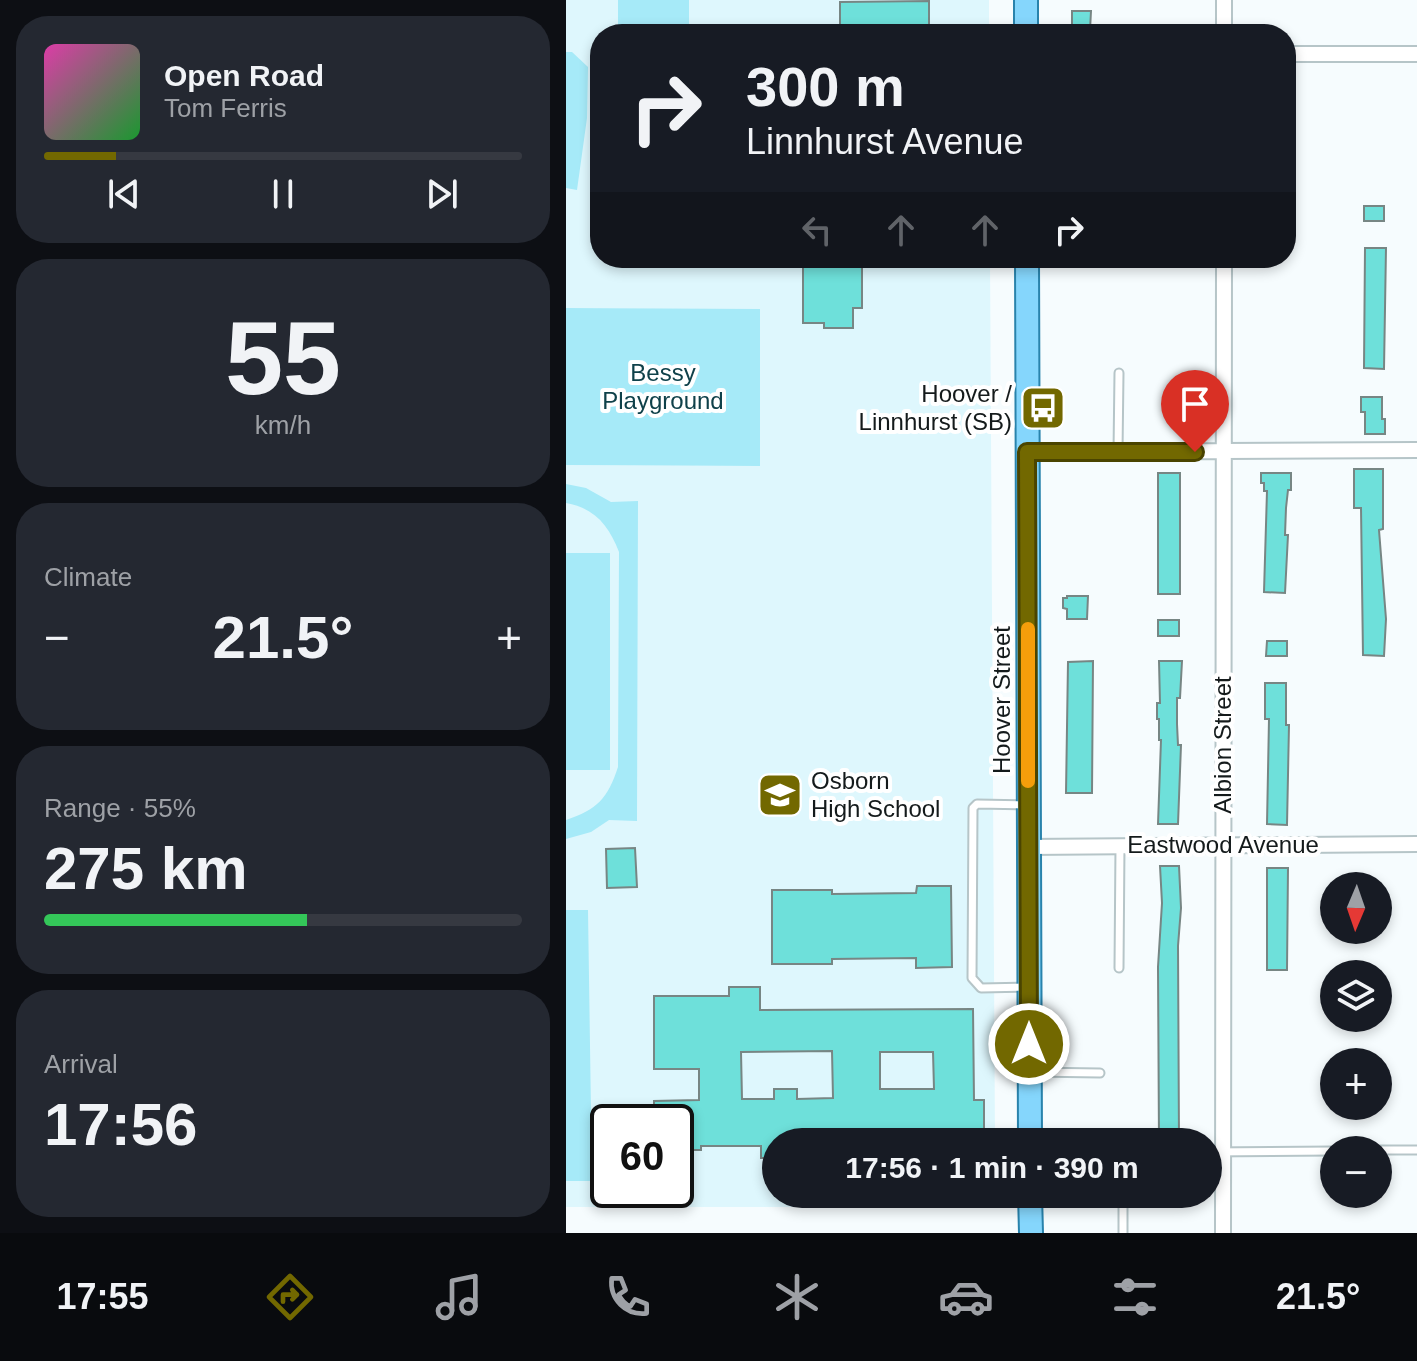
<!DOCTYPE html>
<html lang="en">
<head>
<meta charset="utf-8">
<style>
  body { margin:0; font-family:Helvetica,sans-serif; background:#242831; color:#f1f3f6; height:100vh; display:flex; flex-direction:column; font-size:30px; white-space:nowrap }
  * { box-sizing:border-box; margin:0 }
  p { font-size:26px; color:#9ea1a6 }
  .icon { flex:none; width:44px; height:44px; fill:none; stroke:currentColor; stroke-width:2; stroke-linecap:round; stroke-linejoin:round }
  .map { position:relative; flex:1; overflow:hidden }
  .side { display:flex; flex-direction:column; gap:16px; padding:16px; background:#0d0f14; width:566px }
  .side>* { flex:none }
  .hud { position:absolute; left:24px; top:24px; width:706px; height:244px; border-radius:32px; box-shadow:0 4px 12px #0003; background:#171b24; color:#f1f3f6; overflow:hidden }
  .needle { width:52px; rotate:182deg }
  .fabs { position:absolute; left:754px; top:872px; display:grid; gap:16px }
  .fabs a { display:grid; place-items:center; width:72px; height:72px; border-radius:50%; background:#171b24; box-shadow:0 4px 12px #0003; font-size:40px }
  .speed { position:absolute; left:24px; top:1104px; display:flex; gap:16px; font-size:40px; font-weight:700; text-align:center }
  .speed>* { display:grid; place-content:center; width:104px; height:104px; border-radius:50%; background:#171b24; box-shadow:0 4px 12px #0003; line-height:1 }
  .speed .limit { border:4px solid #111; border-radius:12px; background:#fff; color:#111 }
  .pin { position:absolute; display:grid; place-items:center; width:68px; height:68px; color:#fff; margin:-82px -34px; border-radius:50% 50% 50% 0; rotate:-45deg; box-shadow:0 0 8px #0007 }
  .pin .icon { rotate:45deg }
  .me { position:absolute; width:88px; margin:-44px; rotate:0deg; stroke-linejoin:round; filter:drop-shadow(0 0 6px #0008) }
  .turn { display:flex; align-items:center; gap:28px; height:168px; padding:0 24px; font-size:36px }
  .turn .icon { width:104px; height:104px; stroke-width:2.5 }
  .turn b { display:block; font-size:56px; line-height:68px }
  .lanes { display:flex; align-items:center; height:76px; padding:0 24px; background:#0003; justify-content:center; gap:40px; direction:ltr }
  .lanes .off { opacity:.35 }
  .big { font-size:60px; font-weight:700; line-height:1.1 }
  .side .tile { flex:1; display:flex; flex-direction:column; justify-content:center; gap:12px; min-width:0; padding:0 28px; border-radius:32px; background:#242831 }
  .side .dial { align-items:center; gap:0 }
  .dial b { font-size:104px; line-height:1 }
  .song { display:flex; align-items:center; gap:24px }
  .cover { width:96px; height:96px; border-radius:12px; background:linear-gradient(135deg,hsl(320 70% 55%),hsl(130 70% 35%)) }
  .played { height:8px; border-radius:4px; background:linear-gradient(90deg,#726800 15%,#363941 15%) }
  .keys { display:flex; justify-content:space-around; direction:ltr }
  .heat { display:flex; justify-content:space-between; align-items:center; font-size:44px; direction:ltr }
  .charge { height:12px; border-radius:6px; background:linear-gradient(90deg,#34c759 55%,#363941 0) }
  .trip { position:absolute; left:196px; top:1128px; width:460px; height:80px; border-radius:40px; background:#171b24; box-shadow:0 4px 12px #0003; font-weight:700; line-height:80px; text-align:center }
  .menu { display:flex; height:128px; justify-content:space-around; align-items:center; background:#090b0e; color:#9ea1a6 }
  .menu .icon { width:56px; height:56px }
  .menu .current { color:#726800 }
  .menu b { font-size:36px; color:#f1f3f6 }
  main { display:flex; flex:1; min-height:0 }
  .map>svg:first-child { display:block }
  .built { fill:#def7fd; fill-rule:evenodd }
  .green { fill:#a6eaf8 }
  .building { fill:#6ee0da; stroke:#778684; stroke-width:2; fill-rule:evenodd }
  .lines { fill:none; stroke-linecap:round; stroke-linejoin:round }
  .lane-casing { stroke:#b6c5c8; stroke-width:11 }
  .street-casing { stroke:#b6c5c8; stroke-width:18 }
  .primary-casing { stroke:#2983ac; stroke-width:26 }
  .lane { stroke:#fff; stroke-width:7 }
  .street { stroke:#fff; stroke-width:14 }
  .primary { stroke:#85d6fc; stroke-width:22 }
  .route-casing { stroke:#4a4400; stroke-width:20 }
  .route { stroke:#726800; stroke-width:14 }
  .slow { stroke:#f59e0b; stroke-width:14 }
  .labels { text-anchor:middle; stroke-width:8; stroke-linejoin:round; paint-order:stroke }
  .park-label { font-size:24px; fill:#0f414a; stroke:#fff }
  .poi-label { font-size:24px; fill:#141a1b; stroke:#fff; text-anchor:end }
  .street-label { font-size:24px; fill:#141a1b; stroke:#fff }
</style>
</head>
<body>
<main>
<section class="side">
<div class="tile">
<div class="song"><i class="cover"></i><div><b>Open Road</b><p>Tom Ferris</p></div></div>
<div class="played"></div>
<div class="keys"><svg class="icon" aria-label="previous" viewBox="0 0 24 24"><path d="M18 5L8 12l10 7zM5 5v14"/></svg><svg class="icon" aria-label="pause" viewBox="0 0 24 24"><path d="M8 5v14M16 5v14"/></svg><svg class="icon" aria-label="next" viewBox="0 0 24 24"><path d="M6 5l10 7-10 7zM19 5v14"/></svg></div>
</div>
<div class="tile dial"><b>55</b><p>km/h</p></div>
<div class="tile"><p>Climate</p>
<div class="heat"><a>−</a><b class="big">21.5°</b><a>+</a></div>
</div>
<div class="tile"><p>Range · 55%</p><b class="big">275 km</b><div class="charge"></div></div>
<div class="tile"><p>Arrival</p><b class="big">17:56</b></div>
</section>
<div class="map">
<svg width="851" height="1233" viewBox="0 0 851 1233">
  <rect width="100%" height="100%" fill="#f6fcfe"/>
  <path class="built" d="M0 0H423V34H34V258H424L429 1142H210V1194H430V1207H0V465L194 466V310L0 308ZM42 1122H110V1190H42Z"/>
  <path class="green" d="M52 0H123V30L52 31Z
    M0 52H6L22 67 21 118 11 190 0 188Z
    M0 308 194 309V466L0 465Z
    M0 484 20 488 45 502 72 501 71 821 43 820 25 832 0 839V820C31 810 42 798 52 767L53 552C43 526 29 508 0 503Z
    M0 553H44V770H0Z
    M0 910H22L26 1181H0Z"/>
  <path class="building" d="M363 1V34H274V2Z
    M506 11H525L524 30H506Z
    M798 206H818V221H798Z
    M799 248H820L818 369 798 368Z
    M237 258H296V308H287V328H258V323H237Z
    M795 397H816V419H819V434H799V412H795Z
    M788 469H817V529L813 530 820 619 818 656 797 655 795 508H788Z
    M592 473H614V594H592Z
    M695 473H725V490H722L720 508 719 535H722L719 593 698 592 701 491H698V483H695Z
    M501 596H522L521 619H501V609L497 608V598H501Z
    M592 620H613V636H592Z
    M701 641H721V656H700Z
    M527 661 526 793H500L502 662Z
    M593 661H616L614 698H611V724L612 745H615L612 824H592L595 740H593V719H591V703H594Z
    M699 683H720V725H723L721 825 701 824 703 719H699Z
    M69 848 71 887 41 888 40 849Z
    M594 866H613L615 908 612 946 613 1142H593L592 967 596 903Z
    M701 868H722L721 970H701Z
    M351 886H385L386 967 350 968V958L266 959V964H206V890H266V894L350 893Z
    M163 987H194V1010L407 1009 408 1100H418V1142H210V1158H195V1146H135V1150H110V1122H88V1101L133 1100V1069H88V996H163ZM266 1051 267 1098 231 1099V1089H208V1099H176L175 1052ZM314 1052H367L368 1089H314Z"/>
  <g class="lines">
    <g class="lane-casing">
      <path id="lane" d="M552 452 553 373
        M460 805 411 804 407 808 406 978 415 988 460 987
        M553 968 554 846
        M466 1072 534 1073
        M812 1150H851
        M642 1152 768 1151
        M469 1199H498
        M557 1233V1207"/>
    </g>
    <g class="street-casing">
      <path id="street" d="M658 34V0
        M720 54H851
        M461 452 851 450
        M462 847 851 844
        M657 1233 658 258"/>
    </g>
    <g class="primary-casing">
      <path id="primary" d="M460 0V34
        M461 258 464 1142
        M464 1194 465 1233"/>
    </g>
    <use href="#lane" class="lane"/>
    <use href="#street" class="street"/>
    <use href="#primary" class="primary"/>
  </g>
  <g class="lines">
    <g class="route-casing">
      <path id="route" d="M463 1044 461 452H629"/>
    </g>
    <use href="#route" class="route"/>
    <path class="slow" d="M462 629V781"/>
  </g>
  <defs>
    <g id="bus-square" transform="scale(2.3)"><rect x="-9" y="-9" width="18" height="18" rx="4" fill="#726800" stroke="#fff"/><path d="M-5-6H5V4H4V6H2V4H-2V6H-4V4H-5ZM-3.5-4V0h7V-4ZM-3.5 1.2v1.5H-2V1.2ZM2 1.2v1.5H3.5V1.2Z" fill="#fff"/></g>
    <g id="school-square" transform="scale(2.3)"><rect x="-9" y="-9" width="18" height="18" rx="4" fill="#726800" stroke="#fff"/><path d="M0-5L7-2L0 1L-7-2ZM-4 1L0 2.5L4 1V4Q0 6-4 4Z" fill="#fff"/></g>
  </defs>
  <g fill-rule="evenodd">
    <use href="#bus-square" x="477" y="408"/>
    <use href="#school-square" x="214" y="795"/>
  </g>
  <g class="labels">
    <g class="park-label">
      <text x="97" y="381">Bessy<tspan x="97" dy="28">Playground</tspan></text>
    </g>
    <g class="poi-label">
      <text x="446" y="402">Hoover /<tspan x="446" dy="28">Linnhurst (SB)</tspan></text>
      <text x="245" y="789" text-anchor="start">Osborn<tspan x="245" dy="28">High School</tspan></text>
    </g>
    <g class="street-label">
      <text transform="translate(436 700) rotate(-90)" y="8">Hoover Street</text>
      <text transform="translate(657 745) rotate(-90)" y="8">Albion Street</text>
      <text x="657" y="853">Eastwood Avenue</text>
    </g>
  </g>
</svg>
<div class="fabs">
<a><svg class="needle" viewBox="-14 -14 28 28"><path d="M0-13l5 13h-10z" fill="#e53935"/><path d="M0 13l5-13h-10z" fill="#9ea1a6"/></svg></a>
<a><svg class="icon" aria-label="layers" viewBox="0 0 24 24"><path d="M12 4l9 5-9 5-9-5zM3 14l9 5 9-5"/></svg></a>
<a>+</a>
<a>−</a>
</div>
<div class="speed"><div class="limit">60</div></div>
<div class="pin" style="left:629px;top:452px;background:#d93025"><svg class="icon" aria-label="arrive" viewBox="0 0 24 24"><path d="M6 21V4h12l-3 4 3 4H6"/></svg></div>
<svg class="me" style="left:463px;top:1044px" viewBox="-20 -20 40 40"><circle r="17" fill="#726800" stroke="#fff" stroke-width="3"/><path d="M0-11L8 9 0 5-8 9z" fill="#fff"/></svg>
<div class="trip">17:56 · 1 min · 390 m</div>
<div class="hud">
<div class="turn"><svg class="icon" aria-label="right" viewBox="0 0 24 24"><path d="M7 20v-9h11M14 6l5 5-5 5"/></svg><div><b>300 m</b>Linnhurst Avenue</div></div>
<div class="lanes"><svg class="icon off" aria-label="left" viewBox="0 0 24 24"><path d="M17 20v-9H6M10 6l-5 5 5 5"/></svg><svg class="icon off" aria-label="ahead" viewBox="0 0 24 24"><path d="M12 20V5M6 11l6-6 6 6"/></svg><svg class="icon off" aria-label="ahead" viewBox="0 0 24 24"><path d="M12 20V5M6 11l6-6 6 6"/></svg><svg class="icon" aria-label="right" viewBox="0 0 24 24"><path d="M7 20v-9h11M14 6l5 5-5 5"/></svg></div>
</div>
</div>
</main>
<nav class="menu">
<b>17:55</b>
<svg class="icon current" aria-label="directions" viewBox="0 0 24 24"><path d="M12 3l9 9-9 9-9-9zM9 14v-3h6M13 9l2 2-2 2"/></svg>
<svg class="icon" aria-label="music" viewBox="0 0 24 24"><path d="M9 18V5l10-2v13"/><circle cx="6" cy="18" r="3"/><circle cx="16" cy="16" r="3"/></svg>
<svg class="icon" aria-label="phone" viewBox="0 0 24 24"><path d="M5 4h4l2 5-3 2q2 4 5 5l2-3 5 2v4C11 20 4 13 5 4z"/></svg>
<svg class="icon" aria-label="climate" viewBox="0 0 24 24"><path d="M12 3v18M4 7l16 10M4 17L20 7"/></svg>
<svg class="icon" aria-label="car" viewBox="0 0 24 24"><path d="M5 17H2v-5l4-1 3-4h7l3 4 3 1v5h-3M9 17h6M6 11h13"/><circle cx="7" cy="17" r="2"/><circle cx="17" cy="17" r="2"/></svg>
<svg class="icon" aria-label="filters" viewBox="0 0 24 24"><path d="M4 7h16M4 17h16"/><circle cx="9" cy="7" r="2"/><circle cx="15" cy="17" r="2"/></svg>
<b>21.5°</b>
</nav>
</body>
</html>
